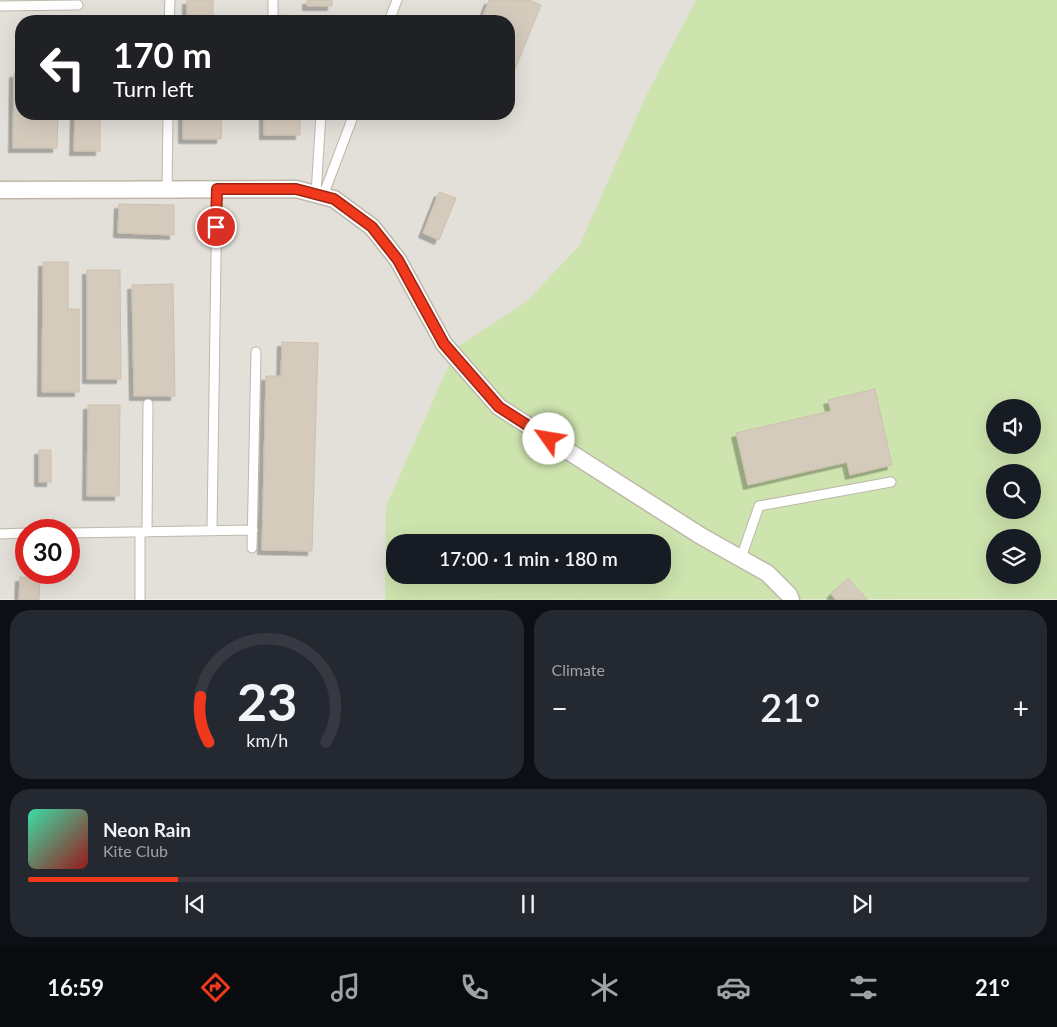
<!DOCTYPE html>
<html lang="en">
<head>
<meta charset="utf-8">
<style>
  body { margin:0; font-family:Lato,sans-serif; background:#242831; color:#f1f3f6; height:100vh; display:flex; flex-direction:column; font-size:19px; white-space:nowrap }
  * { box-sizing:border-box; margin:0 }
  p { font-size:16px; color:#9ea1a6 }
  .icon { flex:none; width:28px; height:28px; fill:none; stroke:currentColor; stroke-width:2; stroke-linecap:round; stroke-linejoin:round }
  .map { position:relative; height:600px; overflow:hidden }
  .sheet { display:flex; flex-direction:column; gap:10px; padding:10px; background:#0d0f14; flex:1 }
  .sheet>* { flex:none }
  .hud { position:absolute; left:15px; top:15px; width:500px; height:105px; border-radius:20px; box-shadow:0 5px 20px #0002; background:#202124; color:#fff; overflow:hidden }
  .fabs { position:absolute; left:986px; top:399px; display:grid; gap:10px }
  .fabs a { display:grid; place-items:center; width:55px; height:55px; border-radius:50%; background:#171b24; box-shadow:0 5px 20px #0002; font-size:25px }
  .speed { position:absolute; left:15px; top:519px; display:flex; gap:10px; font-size:25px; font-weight:700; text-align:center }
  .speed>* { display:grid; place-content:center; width:65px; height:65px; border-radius:50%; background:#171b24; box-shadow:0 5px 20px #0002; line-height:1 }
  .speed .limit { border:8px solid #d22; background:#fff; color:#111 }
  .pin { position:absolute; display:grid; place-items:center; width:42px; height:42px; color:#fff; margin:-21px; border:2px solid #fff; border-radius:50%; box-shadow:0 1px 5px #0007 }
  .me { position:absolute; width:55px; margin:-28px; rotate:302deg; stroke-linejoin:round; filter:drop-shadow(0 0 4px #0008) }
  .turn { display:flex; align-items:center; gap:18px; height:105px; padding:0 15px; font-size:22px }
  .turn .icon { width:65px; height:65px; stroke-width:2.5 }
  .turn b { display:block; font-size:35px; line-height:42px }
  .big { font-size:38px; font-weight:600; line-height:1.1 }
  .sheet .widget { flex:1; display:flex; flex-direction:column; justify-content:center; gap:8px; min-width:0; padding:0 18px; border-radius:20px; background:#242831 }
  .sheet .dial { align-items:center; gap:0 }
  .dial svg { height:130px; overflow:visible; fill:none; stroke:#363941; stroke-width:7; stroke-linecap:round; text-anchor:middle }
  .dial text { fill:#f1f3f6; stroke:none }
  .song { display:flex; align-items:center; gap:15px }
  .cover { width:60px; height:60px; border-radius:8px; background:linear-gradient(135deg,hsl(160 70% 55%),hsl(0 70% 35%)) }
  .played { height:5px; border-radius:2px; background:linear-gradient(90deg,#f0391c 15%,#363941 15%) }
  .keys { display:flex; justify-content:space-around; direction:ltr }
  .heat { display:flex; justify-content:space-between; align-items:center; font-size:28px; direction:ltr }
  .sheet .tiles { flex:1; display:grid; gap:10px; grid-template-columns:1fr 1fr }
  .widget:last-child { grid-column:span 2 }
  .trip { position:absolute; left:386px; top:534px; width:285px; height:50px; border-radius:20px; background:#171b24; box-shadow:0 5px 20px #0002; font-weight:600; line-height:50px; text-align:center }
  .tab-bar { display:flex; height:80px; justify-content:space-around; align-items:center; background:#090b0e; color:#9ea1a6 }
  .tab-bar .icon { width:35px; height:35px }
  .tab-bar .on { color:#f0391c }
  .tab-bar b { font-size:22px; color:#f1f3f6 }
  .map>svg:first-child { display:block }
  .industrial { fill:#e3dfd9; fill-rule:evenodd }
  .green { fill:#cde4ae; fill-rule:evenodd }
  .building { fill:#d5cbbd; stroke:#cdc0ae; filter:url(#shadow) }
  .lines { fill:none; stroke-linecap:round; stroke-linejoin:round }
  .lane-casing { stroke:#bfb8aa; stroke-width:11 }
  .street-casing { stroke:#bfb8aa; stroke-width:19 }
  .lane { stroke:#fff; stroke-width:9 }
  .street { stroke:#fff; stroke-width:16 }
  .route-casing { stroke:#9c2512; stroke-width:12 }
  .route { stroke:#f0391c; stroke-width:9 }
</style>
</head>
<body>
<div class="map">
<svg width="1057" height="600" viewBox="0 0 1057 600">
  <defs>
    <filter id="shadow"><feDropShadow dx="-4.5" dy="4.5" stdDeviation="0" flood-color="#0004"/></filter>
  </defs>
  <rect width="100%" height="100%" fill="#f1ede4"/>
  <path class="industrial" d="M0 0H1057V599H0ZM21 21H509V114H21ZM995 408H1032V445H995ZM995 472H1032V510H995ZM26 530H69V572H26ZM995 538H1032V575H995ZM395 542H662V575H395Z"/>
  <path class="green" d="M696 0H1057V599L385 600 386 506 457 347 526 302 579 246 648 92ZM995 408H1032V445H995ZM995 472H1032V510H995ZM995 538H1032V575H995ZM395 542H662V575H395Z"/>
  <path class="building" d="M187 0H213V15H187Z
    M307 0H332V6H307Z
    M489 0H529L541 5 509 84V21H481Z
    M14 73H21V114H58L57 148H13Z
    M75 114H100V151H74Z
    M183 114H222L221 139H183Z
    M264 114H300V135H264Z
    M439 192 456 198 439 240 423 233Z
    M119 204 174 205V235L118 233Z
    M43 262H68V309H79V392H42Z
    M87 270H120L121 379H87Z
    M173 284 175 396H134L132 285Z
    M282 342 318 343 312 551 262 550 266 376H281Z
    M875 389 892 465 850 475 847 462 748 485 736 433 831 411 828 400Z
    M88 405H120L119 496H87Z
    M39 450H51V482H39Z
    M20 577 40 578 39 600H19Z
    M848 578 867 599V600H836L831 594Z"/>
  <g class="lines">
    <g class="lane-casing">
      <path id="lane" d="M273 0V20L308 21
        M0 6 78 5
        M169 21 170 0
        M389 21 397 0
        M167 190 168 114
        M316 194 321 114
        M323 196 354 114
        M212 530 217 189
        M140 532V600
        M147 532 148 404
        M69 533 253 530
        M0 534 26 533
        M252 548 256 352
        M741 558 759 506 891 482"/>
    </g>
    <g class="street-casing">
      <path id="street" d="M0 190 296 189 334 199 372 227 398 260 444 344 499 407 701 536 767 573 789 595 791 600"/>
    </g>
    <use href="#lane" class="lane"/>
    <use href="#street" class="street"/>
  </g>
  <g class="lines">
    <g class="route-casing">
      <path id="route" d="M216 227 217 189H296L334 199 372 227 398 260 444 344 499 407 549 439"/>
    </g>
    <use href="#route" class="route"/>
  </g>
</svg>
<div class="fabs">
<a><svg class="icon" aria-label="sound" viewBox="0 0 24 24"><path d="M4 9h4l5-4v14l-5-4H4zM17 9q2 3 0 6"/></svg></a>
<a><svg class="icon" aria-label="search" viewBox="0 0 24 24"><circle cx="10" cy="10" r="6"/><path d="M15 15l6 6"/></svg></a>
<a><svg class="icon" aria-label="layers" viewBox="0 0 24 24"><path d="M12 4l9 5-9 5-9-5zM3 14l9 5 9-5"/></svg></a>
</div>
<div class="speed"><div class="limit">30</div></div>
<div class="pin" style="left:216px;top:227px;background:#d93025"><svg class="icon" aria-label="arrive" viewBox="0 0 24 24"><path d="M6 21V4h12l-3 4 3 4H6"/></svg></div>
<svg class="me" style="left:549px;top:439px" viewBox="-20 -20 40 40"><circle r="19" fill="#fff"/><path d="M0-13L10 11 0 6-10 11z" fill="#f0391c"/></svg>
<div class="trip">17:00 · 1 min · 180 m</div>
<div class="hud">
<div class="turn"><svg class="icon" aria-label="left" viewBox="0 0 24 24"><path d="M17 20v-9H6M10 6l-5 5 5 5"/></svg><div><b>170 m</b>Turn left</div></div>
</div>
</div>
<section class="sheet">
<div class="tiles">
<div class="widget dial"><svg viewBox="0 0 100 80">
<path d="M14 69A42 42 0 1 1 86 69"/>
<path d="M14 69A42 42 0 0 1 9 41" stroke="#f0391c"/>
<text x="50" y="56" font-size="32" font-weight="700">23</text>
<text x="50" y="72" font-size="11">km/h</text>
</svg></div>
<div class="widget"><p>Climate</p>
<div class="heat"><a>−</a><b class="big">21°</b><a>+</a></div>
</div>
<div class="widget">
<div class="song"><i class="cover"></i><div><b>Neon Rain</b><p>Kite Club</p></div></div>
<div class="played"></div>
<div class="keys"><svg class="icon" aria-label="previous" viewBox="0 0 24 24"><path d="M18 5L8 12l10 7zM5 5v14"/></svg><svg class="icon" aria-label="pause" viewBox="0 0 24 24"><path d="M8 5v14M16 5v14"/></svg><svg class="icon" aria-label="next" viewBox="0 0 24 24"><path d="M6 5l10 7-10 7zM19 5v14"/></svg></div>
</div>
</div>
</section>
<nav class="tab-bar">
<b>16:59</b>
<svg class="icon on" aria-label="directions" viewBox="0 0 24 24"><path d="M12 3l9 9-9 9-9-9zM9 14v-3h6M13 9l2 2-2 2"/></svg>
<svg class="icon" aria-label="music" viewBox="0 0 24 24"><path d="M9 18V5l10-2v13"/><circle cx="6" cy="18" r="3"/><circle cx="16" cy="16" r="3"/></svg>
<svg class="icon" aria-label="phone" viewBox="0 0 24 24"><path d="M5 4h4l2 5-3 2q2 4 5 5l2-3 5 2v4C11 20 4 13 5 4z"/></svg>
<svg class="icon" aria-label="climate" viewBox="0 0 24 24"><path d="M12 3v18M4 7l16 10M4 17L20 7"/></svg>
<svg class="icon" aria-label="car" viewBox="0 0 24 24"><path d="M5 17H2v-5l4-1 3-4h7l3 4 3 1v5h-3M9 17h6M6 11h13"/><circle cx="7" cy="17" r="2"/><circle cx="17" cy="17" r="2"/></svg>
<svg class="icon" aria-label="filters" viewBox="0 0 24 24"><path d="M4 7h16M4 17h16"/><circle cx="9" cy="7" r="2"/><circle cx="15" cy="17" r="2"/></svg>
<b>21°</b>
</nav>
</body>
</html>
